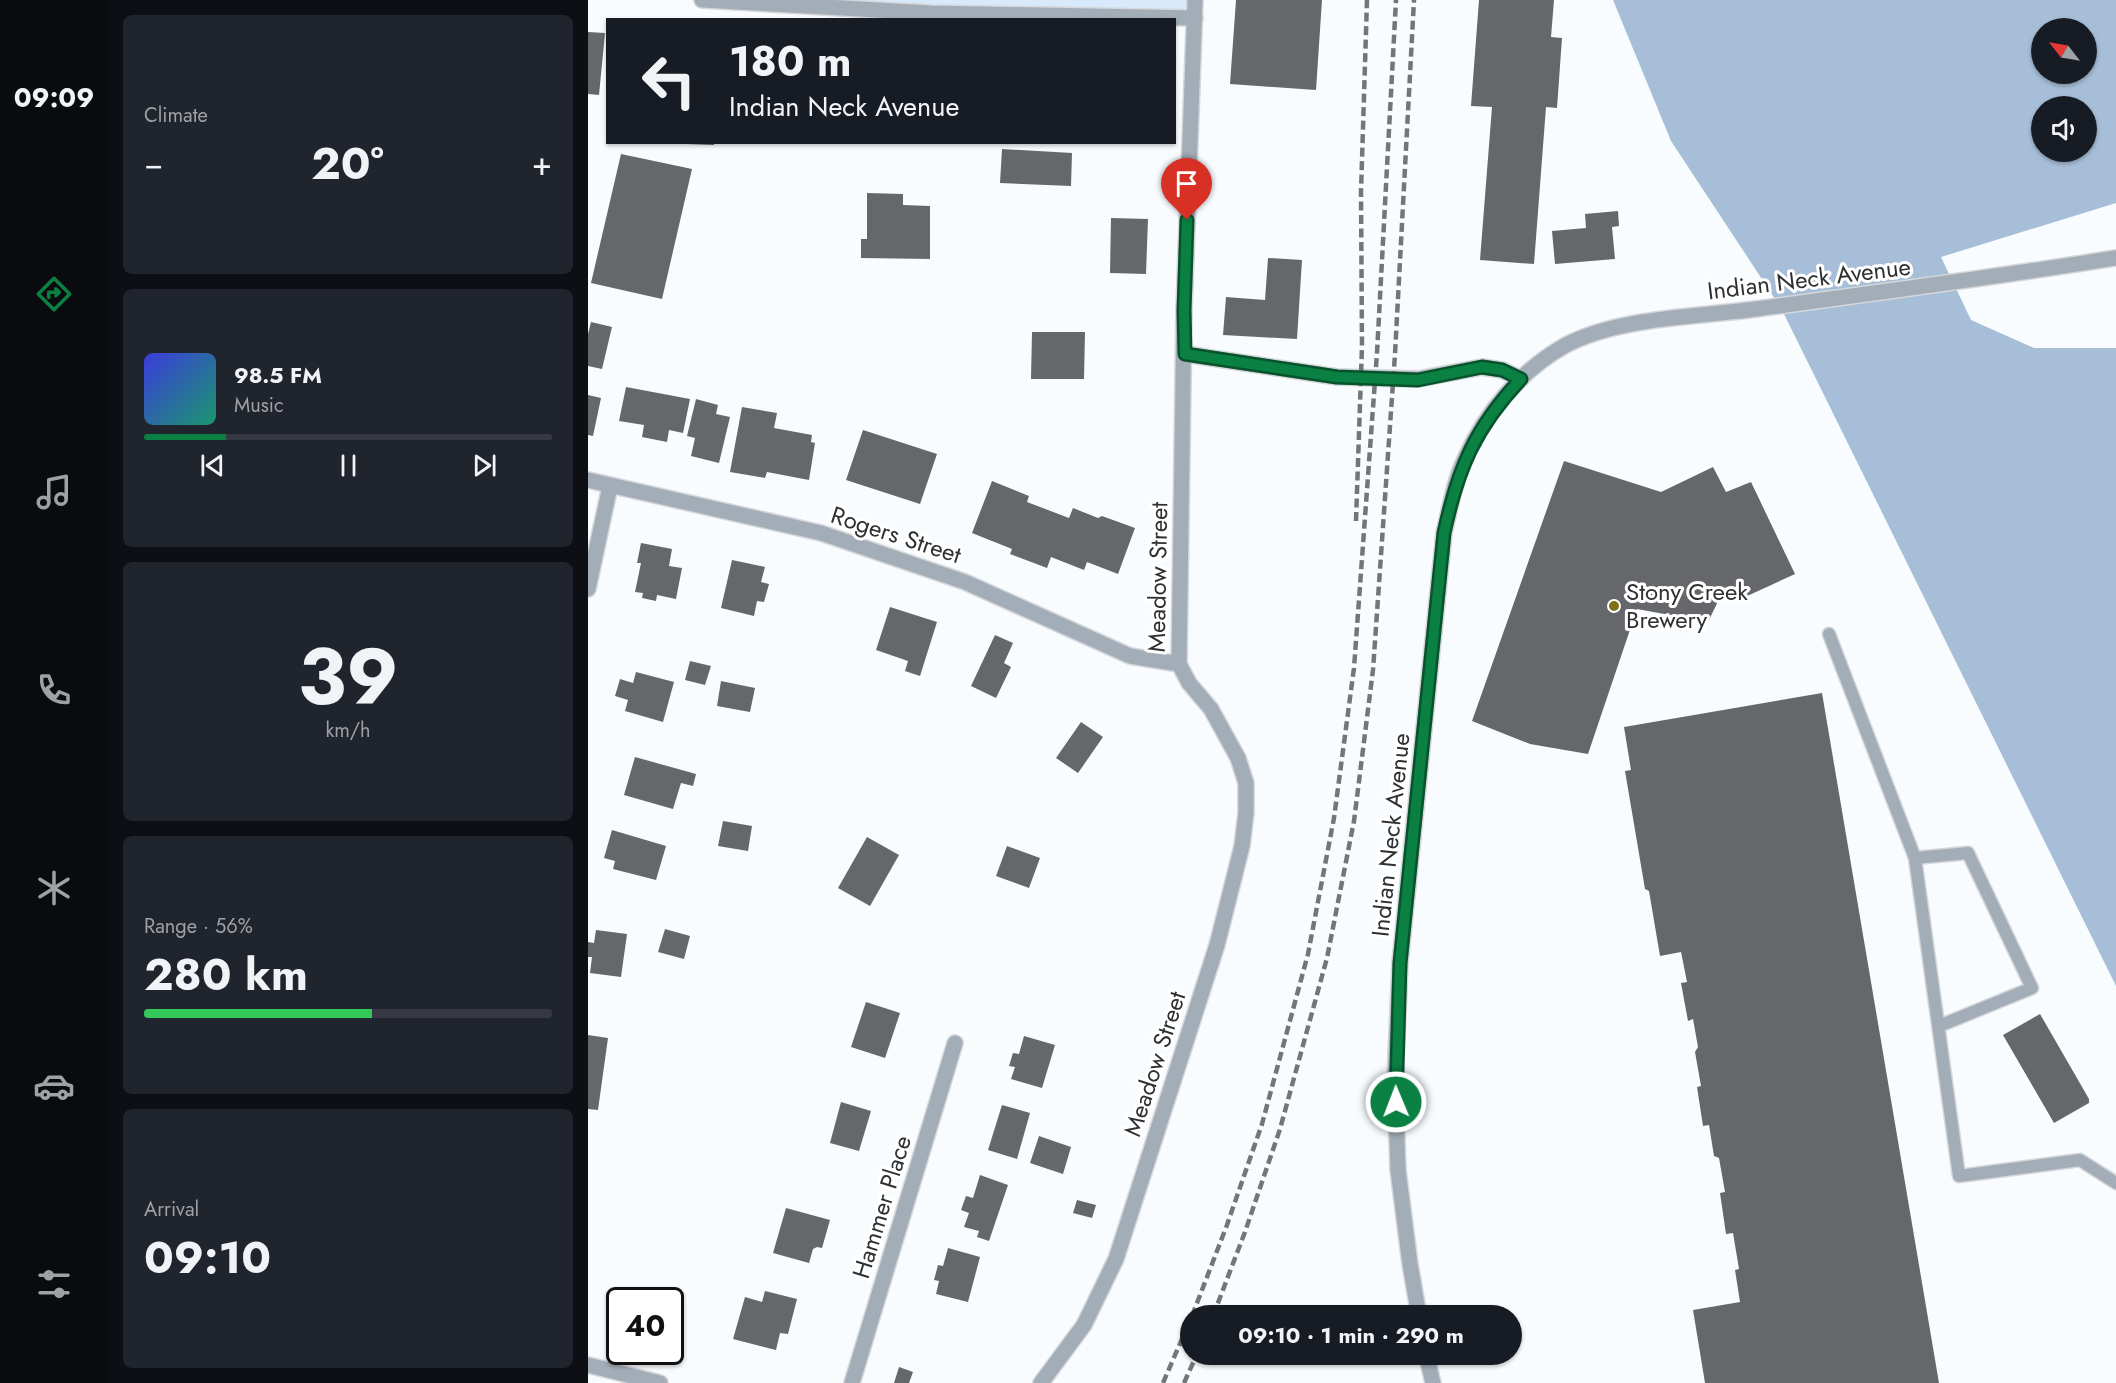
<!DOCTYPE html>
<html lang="en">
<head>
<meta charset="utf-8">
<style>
  body { margin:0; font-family:Jost,sans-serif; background:#20242c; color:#f1f3f6; height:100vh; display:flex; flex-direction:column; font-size:22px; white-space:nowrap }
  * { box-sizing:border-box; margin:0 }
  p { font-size:20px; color:#9ea1a6 }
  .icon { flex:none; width:33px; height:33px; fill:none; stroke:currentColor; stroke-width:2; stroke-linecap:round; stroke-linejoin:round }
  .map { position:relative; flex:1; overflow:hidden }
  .drawer { display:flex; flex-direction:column; gap:15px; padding:15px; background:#0d0f14; width:480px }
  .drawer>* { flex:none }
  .banner { position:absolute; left:18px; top:18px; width:570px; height:126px; border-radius:0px; box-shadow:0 2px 4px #0004; background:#171b24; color:#f1f3f6; overflow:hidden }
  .needle { width:39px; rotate:301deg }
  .buttons { position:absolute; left:1443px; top:18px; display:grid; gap:12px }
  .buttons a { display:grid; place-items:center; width:66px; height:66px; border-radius:50%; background:#171b24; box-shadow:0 2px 4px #0004; font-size:30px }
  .speed { position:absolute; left:18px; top:1287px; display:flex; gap:12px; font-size:30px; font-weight:700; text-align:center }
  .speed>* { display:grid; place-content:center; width:78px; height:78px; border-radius:50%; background:#171b24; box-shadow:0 2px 4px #0004; line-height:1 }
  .speed .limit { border:3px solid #111; border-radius:9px; background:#fff; color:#111 }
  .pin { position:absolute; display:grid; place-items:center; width:51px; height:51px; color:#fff; margin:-62px -26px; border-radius:50% 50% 50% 0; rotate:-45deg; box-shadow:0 0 6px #0007 }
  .pin .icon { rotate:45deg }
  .me { position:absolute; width:66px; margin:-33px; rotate:359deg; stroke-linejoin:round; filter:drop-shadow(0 0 4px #0008) }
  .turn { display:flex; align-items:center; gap:21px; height:126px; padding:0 24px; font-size:27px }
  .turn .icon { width:78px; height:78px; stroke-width:2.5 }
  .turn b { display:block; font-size:42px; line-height:51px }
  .big { font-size:45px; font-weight:700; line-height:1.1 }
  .drawer .widget { flex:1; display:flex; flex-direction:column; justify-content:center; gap:9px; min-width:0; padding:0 21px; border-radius:9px; background:#20242c }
  .drawer .dial { align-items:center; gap:0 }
  .dial b { font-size:78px; line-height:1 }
  .song { display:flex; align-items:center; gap:18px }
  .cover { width:72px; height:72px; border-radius:9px; background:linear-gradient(135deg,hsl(240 70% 55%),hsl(160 70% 35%)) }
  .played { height:6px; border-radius:3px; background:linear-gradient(90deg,#0b8043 20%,#363941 20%) }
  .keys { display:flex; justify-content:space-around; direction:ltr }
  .heat { display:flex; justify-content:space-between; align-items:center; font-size:33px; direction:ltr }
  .charge { height:9px; border-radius:4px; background:linear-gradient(90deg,#34c759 56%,#363941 0) }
  .trip { position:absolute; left:592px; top:1305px; width:342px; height:60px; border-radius:30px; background:#171b24; box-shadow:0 2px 4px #0004; font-weight:700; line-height:60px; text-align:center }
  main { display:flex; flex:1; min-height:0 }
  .dock { display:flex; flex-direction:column; width:108px; justify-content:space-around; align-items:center; background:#090b0e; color:#9ea1a6 }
  .dock .icon { width:42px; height:42px }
  .dock .active { color:#0b8043 }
  .dock b { font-size:27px; color:#f1f3f6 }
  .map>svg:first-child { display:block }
  .green { fill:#d7e9fb }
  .water { fill:#a6bed7; fill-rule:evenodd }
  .building { fill:#65676a }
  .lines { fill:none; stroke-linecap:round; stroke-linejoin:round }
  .service-casing { stroke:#d5d7da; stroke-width:15 }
  .minor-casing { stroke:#d5d7da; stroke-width:18 }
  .tertiary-casing { stroke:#d5d7da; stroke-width:18 }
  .service { stroke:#a3adb8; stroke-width:12 }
  .minor { stroke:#a3adb8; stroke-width:15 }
  .tertiary { stroke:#a3adb8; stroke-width:15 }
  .rail { stroke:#737576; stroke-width:4.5; stroke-dasharray:9 4.5; stroke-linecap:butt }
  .route-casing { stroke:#07532c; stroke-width:15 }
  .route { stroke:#0b8043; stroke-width:10 }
  .poi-dot { fill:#7f7212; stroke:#fff; stroke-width:2 }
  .labels { text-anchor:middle; stroke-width:6; stroke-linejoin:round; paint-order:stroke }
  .street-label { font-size:24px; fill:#2f3031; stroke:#fff }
  .poi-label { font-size:24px; fill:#2f3031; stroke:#fff; text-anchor:start }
</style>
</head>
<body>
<main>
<nav class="dock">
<b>09:09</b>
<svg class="icon active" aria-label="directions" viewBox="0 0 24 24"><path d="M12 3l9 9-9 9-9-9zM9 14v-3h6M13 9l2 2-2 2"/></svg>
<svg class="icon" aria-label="music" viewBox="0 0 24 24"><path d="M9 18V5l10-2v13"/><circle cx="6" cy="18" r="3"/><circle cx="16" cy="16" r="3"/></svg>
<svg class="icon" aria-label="phone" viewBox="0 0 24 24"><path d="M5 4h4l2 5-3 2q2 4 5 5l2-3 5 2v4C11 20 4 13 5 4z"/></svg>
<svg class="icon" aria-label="climate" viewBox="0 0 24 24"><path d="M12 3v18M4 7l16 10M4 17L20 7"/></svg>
<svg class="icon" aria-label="car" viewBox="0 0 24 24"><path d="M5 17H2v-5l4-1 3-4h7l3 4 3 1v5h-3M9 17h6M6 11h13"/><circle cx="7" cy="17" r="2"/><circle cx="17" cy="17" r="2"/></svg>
<svg class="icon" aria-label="filters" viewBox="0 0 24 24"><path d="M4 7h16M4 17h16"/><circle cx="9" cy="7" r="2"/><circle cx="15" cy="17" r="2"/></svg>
</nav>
<section class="drawer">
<div class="widget"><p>Climate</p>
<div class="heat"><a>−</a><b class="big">20°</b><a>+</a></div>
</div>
<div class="widget">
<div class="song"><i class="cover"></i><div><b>98.5 FM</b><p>Music</p></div></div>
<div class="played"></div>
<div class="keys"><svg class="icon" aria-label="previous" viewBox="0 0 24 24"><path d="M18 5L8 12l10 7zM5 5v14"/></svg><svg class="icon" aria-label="pause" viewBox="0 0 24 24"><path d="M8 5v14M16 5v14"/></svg><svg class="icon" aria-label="next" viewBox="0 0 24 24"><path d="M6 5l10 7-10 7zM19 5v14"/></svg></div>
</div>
<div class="widget dial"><b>39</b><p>km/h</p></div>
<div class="widget"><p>Range · 56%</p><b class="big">280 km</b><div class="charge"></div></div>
<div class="widget"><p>Arrival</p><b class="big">09:10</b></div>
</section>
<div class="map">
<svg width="1528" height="1383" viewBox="0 0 1528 1383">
  <rect width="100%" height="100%" fill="#f9fcff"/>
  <path class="green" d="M114 0H607V18Z"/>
  <path class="water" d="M1025 0H1528V203L1353 257 1383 320 1446 348H1528V986L1193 308 1083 141ZM1454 28H1498V74H1454ZM1454 106H1498V152H1454Z"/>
  <path class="building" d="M648 0H734L728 90 642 84Z
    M891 0H966L963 37 974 38 969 108 958 107 946 264 892 260 904 107 883 106Z
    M0 32 17 33 11 95 0 94Z
    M99 142H126V145L99 144Z
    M414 149 484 153 483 186 412 183Z
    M33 154 104 169 74 299 3 283Z
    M279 193 315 194V205L342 206V259L273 258V239H279Z
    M1030 211 1031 226 1024 227 1027 259 967 264 964 231 998 228 997 214Z
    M523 218 560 219 558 274 522 273Z
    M680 258 714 260 709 339 635 335 638 297 677 300Z
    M3 322 24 327 14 369 0 366V334Z
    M444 332H497L496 379H443Z
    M38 387 102 399 95 433 81 430 79 442 54 437 56 425 31 421Z
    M0 395 13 398 5 436 0 435Z
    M108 399 130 405 128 414 142 417 131 463 103 456 107 438 99 436Z
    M154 407 189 413 186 428 224 435 223 442 227 443 221 480 179 472 177 478 142 472Z
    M275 430 349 454 332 504 258 480Z
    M976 461 1073 492 1125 467 1138 492 1163 482 1207 574 1146 602 1137 587 1120 622 1049 609 1000 754 942 744 884 721Z
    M404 481 441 496 439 502 481 518 485 508 510 518 514 516 547 528 530 574 499 562 496 570 463 557 459 568 422 554 424 549 384 533Z
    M53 543 84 549 81 566 94 568 88 599 69 595 68 601 54 598 55 593 47 592 53 563H49Z
    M144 560 177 567 173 582 181 584 176 602 169 601 166 616 133 608Z
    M302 607 349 622 332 676 317 671 320 661 288 650Z
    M407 635 425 643 416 663 423 667 408 698 383 686Z
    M102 661 123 666 117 685 97 680Z
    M48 672 86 682 75 722 37 711 40 700 27 696 32 679 45 683Z
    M133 681 167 688 162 712 129 706Z
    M1234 693 1351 1383H1117L1105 1310 1152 1302 1147 1270 1151 1269 1145 1233 1138 1234 1132 1193 1137 1192 1131 1158 1126 1156 1121 1125 1115 1126 1109 1087 1113 1086 1107 1052 1110 1047 1105 1019 1100 1021 1093 983 1099 982 1093 952 1072 956 1061 891 1057 889 1037 771 1043 770 1036 727Z
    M493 722 515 737 490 773 468 758Z
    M47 757 108 774 105 786 93 783 85 809 36 795Z
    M135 821 164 826 160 851 130 846Z
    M24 830 78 846 68 880 25 869 27 861 16 858Z
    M279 837 311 855 282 906 250 888Z
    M419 846 452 858 441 888 408 876Z
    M77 929 102 936 96 959 70 952Z
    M8 930 39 934 33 977 2 973 4 957H0V942L6 943Z
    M278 1002 312 1013 297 1058 263 1047Z
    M1452 1014 1501 1099V1103L1466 1123 1415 1035Z
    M0 1035 20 1038 10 1110 0 1109Z
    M436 1036 467 1045 454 1088 423 1079 427 1067 421 1066 425 1053 431 1054Z
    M253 1102 283 1111 271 1151 242 1143Z
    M414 1105 442 1113 429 1159 400 1150Z
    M451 1136 483 1147 475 1174 442 1163Z
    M392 1175 420 1185 401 1241 389 1237 391 1231 376 1227 381 1213 373 1210 378 1196 385 1198Z
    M489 1200 508 1205 504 1218 485 1213Z
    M198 1208 242 1220 234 1248 229 1247 225 1249 221 1263 185 1253Z
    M360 1248 392 1257 380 1302 348 1294 351 1281 346 1280 350 1265 355 1266Z
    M177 1291 209 1299 200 1334 192 1333 188 1350 145 1339 157 1297 174 1302Z
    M311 1367 325 1372 321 1383H306Z"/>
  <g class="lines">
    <g class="service-casing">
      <path id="service" d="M1241 634 1327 858 1371 1176 1492 1160 1528 1183
        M1327 858 1380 853 1444 988 1351 1026"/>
    </g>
    <g class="minor-casing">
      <path id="minor" d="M114 0 343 13 607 18
        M597 354 749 377 830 379 894 367 914 370 933 379
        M0 480 233 533 377 582 542 656 591 664
        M0 589 22 486
        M0 1365 72 1383
        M264 1383 367 1043"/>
    </g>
    <g class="tertiary-casing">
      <path id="tertiary" d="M831 1316 822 1264 810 1170 807 1080 812 963 856 533C862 508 866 482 877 459 897 413 933 370 978 345 1031 317 1109 317 1168 309 1288 293 1408 277 1528 258
        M838 1354 845 1383
        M453 1383 496 1325 528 1259 629 945 654 846 658 813V783L650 758 623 709 601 683 591 664 596 310 607 0"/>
    </g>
    <use href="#service" class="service"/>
    <use href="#minor" class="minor"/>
    <use href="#tertiary" class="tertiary"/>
    <path class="rail" d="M768 521 774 346 773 192 779 0
      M604 1316 639 1225 674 1124 720 954 746 818 766 668 789 353 808 0
      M625 1316 657 1232 692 1129 739 958 766 821 785 670 807 354 826 0
      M575 1383 603 1318
      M596 1383 609 1354"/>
  </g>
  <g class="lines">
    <g class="route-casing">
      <path id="route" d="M599 220 596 310 597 354 749 377 830 380 894 367 914 370 933 379C887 428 870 468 856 533L812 963 808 1102"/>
    </g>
    <use href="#route" class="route"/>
  </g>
  <circle class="poi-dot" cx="1026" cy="606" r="6"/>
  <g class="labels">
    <g class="street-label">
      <text transform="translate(1221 279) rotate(-7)" y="8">Indian Neck Avenue</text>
      <text transform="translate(308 535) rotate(18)" y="8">Rogers Street</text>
      <text transform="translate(570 577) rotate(-89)" y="8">Meadow Street</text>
      <text transform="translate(803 835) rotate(-84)" y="8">Indian Neck Avenue</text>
      <text transform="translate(567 1064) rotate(-72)" y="8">Meadow Street</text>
      <text transform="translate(294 1207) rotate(-73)" y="8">Hammer Place</text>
    </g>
    <g class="poi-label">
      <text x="1038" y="600">Stony Creek<tspan x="1038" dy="28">Brewery</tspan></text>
    </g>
  </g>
</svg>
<div class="buttons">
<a><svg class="needle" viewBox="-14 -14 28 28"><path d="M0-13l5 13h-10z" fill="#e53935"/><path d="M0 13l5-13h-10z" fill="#9ea1a6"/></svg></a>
<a><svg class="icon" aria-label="sound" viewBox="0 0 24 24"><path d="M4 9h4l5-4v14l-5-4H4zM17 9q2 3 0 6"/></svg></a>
</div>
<div class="speed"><div class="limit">40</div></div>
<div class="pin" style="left:599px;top:220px;background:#d93025"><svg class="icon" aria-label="arrive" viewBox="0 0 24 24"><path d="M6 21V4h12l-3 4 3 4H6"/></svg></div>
<svg class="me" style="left:808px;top:1102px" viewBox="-20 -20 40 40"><circle r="17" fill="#0b8043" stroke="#fff" stroke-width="3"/><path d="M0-11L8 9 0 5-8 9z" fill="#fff"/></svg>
<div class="trip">09:10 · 1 min · 290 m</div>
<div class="banner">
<div class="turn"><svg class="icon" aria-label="left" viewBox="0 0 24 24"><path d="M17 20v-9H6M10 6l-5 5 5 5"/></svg><div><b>180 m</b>Indian Neck Avenue</div></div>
</div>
</div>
</main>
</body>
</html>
